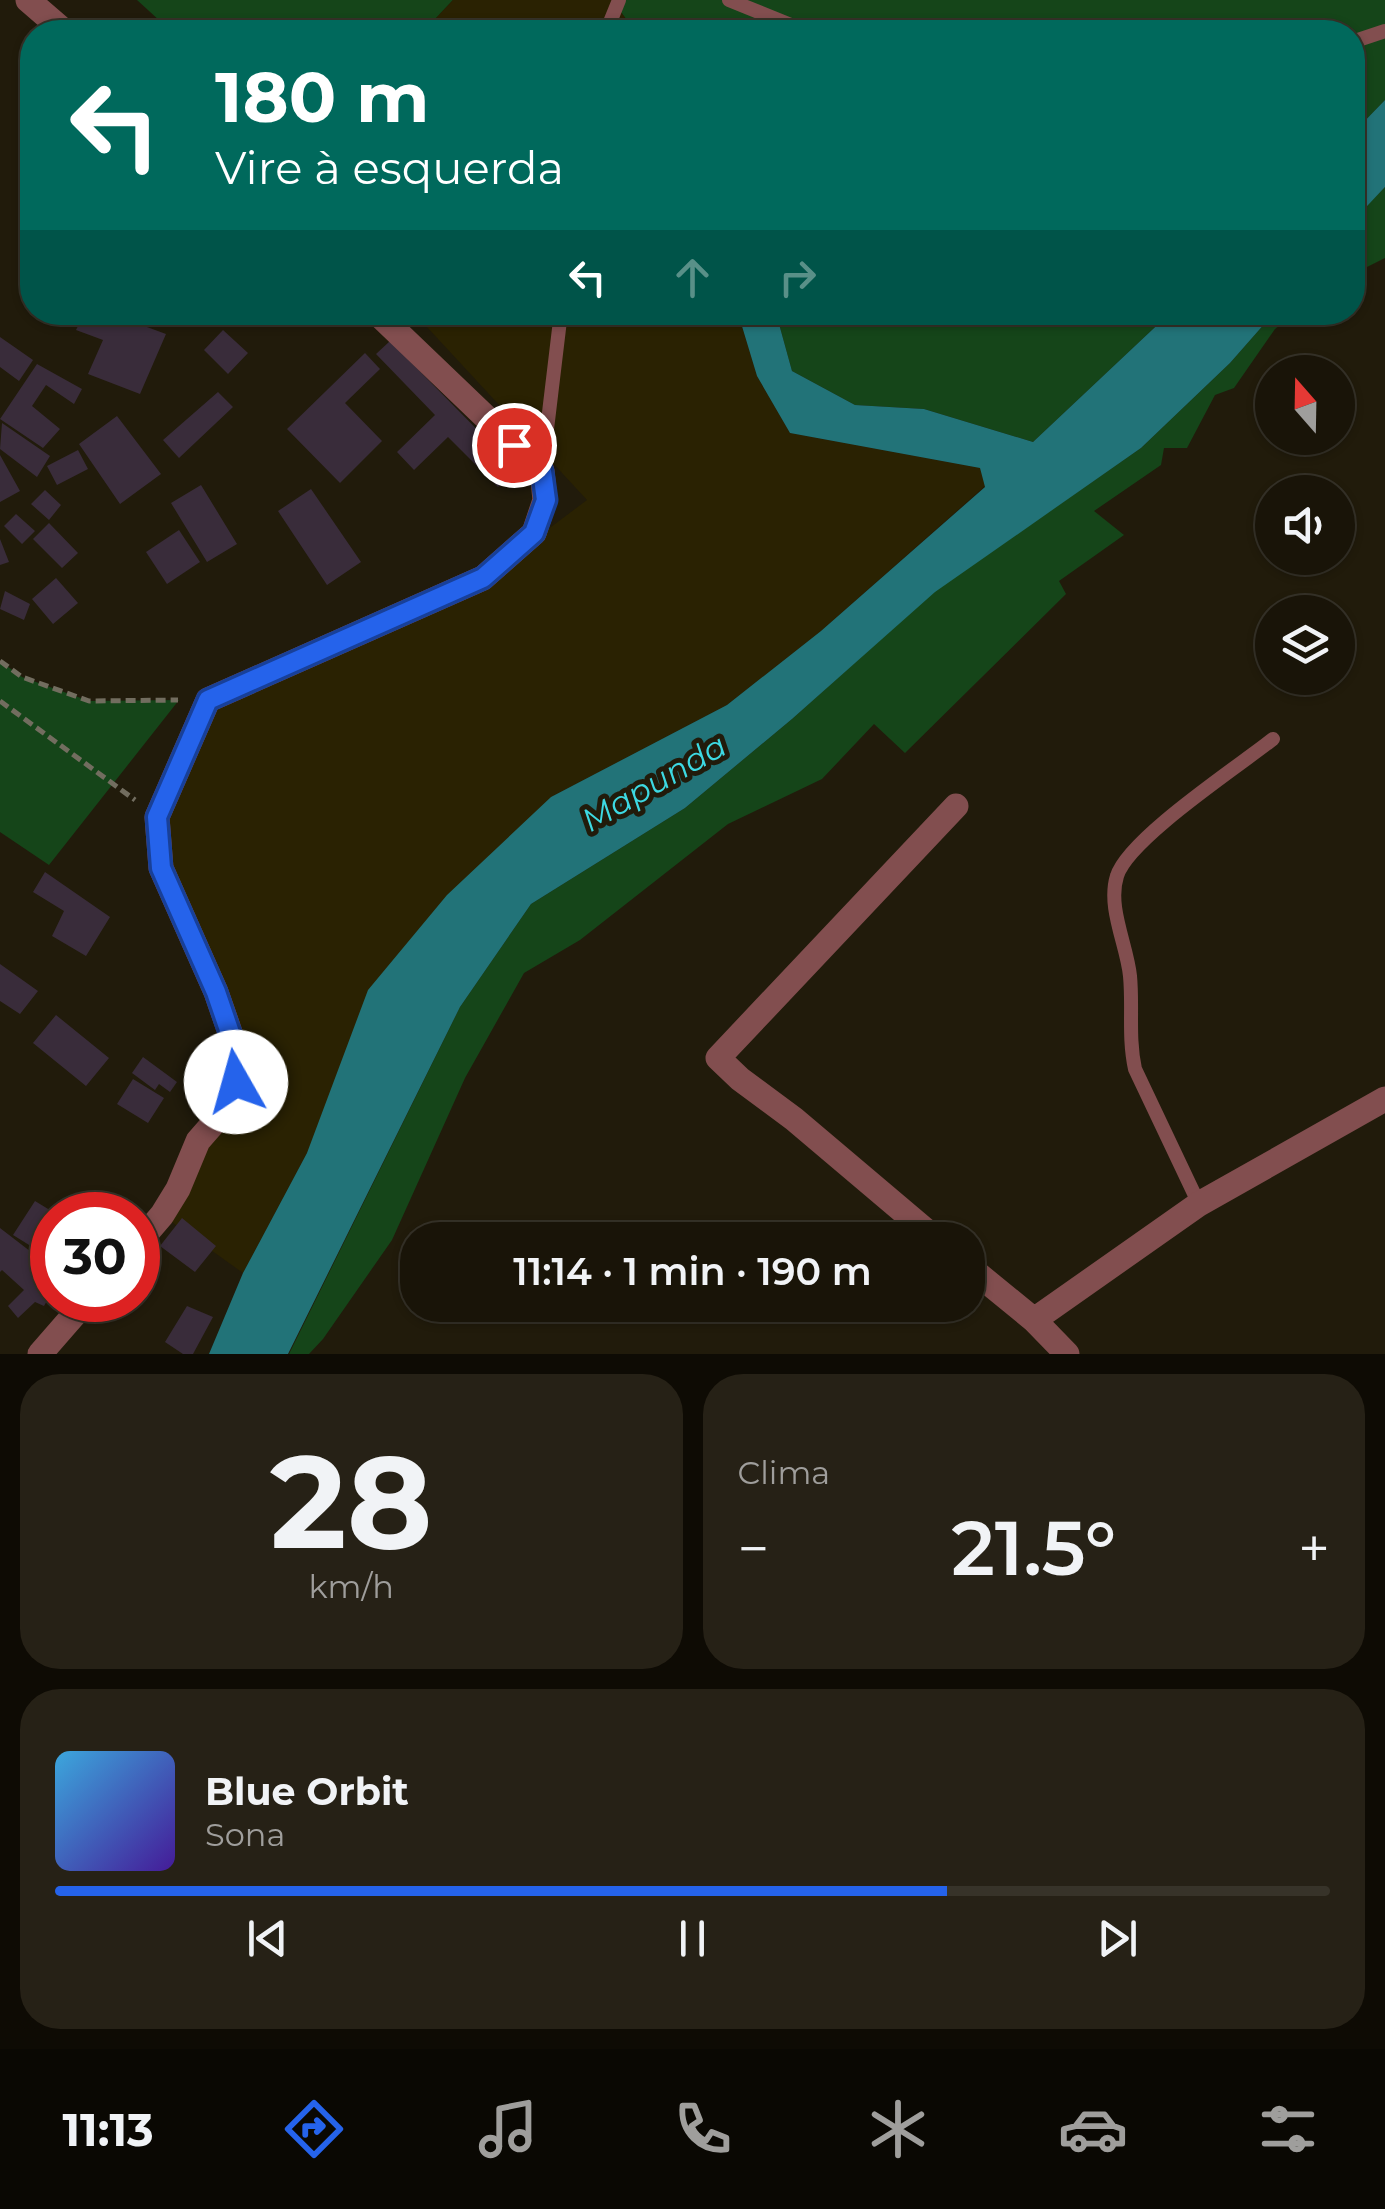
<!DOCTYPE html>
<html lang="pt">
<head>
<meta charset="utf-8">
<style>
  body { margin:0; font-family:Montserrat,sans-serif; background:#262116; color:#f1f3f6; height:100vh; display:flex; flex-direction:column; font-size:38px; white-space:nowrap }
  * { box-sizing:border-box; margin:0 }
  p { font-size:32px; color:#9f9e9c }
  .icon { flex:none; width:55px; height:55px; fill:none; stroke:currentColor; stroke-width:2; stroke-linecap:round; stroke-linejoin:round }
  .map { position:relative; height:1354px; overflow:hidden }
  .sheet { display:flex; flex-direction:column; gap:20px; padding:20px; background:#0e0b04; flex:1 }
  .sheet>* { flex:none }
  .guide { position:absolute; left:20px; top:20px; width:1345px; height:305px; border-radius:40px; box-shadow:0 2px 8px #0004,0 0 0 2px #373329; background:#00695c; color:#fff; overflow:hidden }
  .needle { width:65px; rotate:340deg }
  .buttons { position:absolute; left:1255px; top:355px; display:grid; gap:20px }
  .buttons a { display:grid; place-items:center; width:100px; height:100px; border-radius:50%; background:#191408; box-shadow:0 2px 8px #0004,0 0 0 2px #373329; font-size:50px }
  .speed { position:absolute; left:30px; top:1192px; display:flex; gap:20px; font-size:50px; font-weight:700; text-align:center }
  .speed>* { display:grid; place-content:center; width:130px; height:130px; border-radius:50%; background:#191408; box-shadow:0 2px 8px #0004,0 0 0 2px #373329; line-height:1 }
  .speed .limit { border:15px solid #d22; background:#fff; color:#111 }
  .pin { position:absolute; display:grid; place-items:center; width:85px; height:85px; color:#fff; margin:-42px; border:5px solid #fff; border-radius:50%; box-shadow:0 2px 10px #0007 }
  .me { position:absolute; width:110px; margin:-55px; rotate:353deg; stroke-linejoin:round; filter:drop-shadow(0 0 8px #0008) }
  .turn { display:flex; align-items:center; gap:35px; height:210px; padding:0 30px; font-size:45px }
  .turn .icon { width:130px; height:130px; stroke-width:2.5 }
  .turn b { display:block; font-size:70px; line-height:85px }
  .lanes { display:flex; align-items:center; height:95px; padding:0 30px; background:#0003; justify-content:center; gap:50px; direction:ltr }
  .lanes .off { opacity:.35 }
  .big { font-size:75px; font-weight:600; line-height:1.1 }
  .sheet .tile { flex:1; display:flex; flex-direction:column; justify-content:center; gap:15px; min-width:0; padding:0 35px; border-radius:40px; background:#262116 }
  .sheet .dial { align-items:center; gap:0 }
  .dial b { font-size:130px; line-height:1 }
  .song { display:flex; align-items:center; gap:30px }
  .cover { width:120px; height:120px; border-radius:15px; background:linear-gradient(135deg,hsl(200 70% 55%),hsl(260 70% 35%)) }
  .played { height:10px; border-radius:5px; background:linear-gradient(90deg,#2563eb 70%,#373329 70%) }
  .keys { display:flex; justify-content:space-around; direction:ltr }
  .heat { display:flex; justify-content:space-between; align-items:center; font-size:55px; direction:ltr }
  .sheet .tiles { flex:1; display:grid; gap:20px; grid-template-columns:1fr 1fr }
  .tile:last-child { grid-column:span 2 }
  .trip { position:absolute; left:400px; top:1222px; width:585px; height:100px; border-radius:40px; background:#191408; box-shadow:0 2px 8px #0004,0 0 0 2px #373329; font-weight:600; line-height:100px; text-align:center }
  .tabs { display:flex; height:160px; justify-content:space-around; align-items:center; background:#0a0803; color:#9f9e9c }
  .tabs .icon { width:70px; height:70px }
  .tabs .current { color:#2563eb }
  .tabs b { font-size:45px; color:#f1f3f6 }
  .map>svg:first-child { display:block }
  .green { fill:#154519 }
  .sand { fill:#2a2202 }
  .water { fill:#227378 }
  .building { fill:#392c3a }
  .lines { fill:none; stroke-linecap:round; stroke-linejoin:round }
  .path { stroke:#726d5f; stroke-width:5; stroke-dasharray:10 5; stroke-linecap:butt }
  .lane { stroke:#824e4f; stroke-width:14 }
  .street { stroke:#824e4f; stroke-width:25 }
  .route-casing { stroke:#184099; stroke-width:25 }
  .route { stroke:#2563eb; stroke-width:18 }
  .labels { text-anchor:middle; stroke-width:10; stroke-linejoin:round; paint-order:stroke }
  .water-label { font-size:32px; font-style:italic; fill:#3dd9e2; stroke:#211b0b }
</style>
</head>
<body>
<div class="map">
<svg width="1385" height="1354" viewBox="0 0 1385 1354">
  <rect width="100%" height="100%" fill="#211b0b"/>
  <path class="green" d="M137 0H453L423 32H172Z
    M612 0H1385V100L1353 133 1352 32H650L626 19Z
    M1385 187V258L1353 274 1352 221Z
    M776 313H1170L1033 442 924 409 855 405 792 371Z
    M1274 313H1296L1275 329 1234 388 1215 395 1187 448H1164L1161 465 1094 511 1124 535 1059 581 1066 594 905 753 874 724 822 779 728 824 580 940 524 973 465 1078 392 1240 323 1339 309 1354H289L460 1007 531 904 685 808 792 719 935 591 1141 448 1230 363Z
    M0 661 22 677 89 701 179 700 49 865 0 832Z"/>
  <path class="sand" d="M453 0H612L626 19 629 32H423Z
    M414 313H738L757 376 790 433 980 468 985 486 821 631 727 705 551 797 307 1153 243 1273 162 1215 240 1061 157 817 208 700 483 578 587 500Z"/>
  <path class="water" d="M1385 100V187L1353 221V133Z
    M738 313H776L792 371 855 405 924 409 1033 442 1170 313H1274L1230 363 1141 448 935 592 792 719 685 808 531 904 460 1007 288 1354H209L243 1273 307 1153 368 990 447 895 551 797 727 705 821 631 985 487 980 468 790 433 757 376Z"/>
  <path class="building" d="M85 312H106L166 334 140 394 88 374 103 340 76 330Z
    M223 330 248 353 228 374 204 350Z
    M0 337 33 360 19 381 0 367Z
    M390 341 517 470 498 487 448 437 414 470 397 452 435 415 376 354Z
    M365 353 380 369 345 403 382 441 340 483 287 429Z
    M37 364 82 389 74 404 46 385 32 406 60 429 43 448 0 419Z
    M218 392 233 407 179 458 163 440Z
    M117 416 161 474 120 504 79 444Z
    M2 423 50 456 37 477 0 449Z
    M78 450 88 469 57 485 47 466Z
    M0 455 20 491 0 502Z
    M201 485 237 544 207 562 171 503Z
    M311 489 361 562 327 585 278 511Z
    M45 490 61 505 49 520 31 504Z
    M16 514 35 531 22 544 4 526Z
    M49 523 78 553 62 568 33 539Z
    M179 530 200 562 167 584 146 552Z
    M0 539 9 562 0 565Z
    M56 578 78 603 53 624 32 599Z
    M5 591 30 604 24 620 0 609Z
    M45 872 110 917 86 956 52 936 64 911 33 892Z
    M0 964 38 991 20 1014 0 1001Z
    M56 1015 109 1058 86 1086 33 1043Z
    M143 1057 177 1082 170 1092 159 1084 155 1090 132 1073Z
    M133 1079 164 1098 148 1123 117 1104Z
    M35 1201 58 1215H52V1240L42 1253 13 1235Z
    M182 1218 216 1246 195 1272 160 1246Z
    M0 1228 52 1268V1292L44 1306 35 1302 18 1318 8 1306 24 1290 2 1270 0 1272Z
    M187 1306 213 1317 193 1354H183L165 1342Z"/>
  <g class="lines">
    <path class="path" d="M0 661 22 677 89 701 178 700
      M0 701 135 800"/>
    <path class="lane" d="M729 0 808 32
      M606 32 619 0
      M1352 42 1385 31
      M542 471 561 312
      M1199 1204 1135 1069C1128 1037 1133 1007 1130 976 1127 945 1107 907 1117 876 1128 839 1239 766 1273 739"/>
    <path class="street" d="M28 0 65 32
      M937 1240 794 1119 740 1079 718 1058 956 806
      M138 1243 162 1215 178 1189 198 1141 232 1102 240 1061 216 992 161 868 157 817 208 700 483 578 534 533 545 500 542 471 376 312
      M968 1266 1034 1320 1067 1354
      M1034 1320 1199 1204 1385 1099
      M40 1354 87 1300"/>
  </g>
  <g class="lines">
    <g class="route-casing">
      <path id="route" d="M236 1082 240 1062 216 992 161 868 157 817 208 700 483 578 534 533 546 500 542 471 514 445"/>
    </g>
    <use href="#route" class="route"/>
  </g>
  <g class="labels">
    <g class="water-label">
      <text transform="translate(654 783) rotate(-30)" y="11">Mapunda</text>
    </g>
  </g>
</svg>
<div class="buttons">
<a><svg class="needle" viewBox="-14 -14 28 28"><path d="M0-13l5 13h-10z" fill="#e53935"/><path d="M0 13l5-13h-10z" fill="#9f9e9c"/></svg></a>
<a><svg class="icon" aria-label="sound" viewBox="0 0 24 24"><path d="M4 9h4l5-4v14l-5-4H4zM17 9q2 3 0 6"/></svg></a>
<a><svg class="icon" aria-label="layers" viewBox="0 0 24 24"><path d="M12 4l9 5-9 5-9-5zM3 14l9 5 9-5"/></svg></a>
</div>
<div class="speed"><div class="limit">30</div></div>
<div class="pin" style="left:514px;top:445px;background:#d93025"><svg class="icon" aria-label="arrive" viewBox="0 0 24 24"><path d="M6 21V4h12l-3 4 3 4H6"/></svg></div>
<svg class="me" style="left:236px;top:1082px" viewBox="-20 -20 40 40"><circle r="19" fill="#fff"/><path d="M0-13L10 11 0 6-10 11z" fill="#2563eb"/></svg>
<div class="trip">11:14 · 1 min · 190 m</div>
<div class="guide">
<div class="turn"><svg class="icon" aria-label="left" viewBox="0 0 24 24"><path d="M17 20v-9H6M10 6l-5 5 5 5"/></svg><div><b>180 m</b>Vire à esquerda</div></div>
<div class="lanes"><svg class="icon" aria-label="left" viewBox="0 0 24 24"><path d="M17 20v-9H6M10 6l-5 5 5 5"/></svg><svg class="icon off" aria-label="ahead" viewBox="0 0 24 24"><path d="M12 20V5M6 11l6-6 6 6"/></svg><svg class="icon off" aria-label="right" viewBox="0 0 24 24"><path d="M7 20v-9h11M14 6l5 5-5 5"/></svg></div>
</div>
</div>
<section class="sheet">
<div class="tiles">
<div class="tile dial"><b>28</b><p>km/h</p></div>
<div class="tile"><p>Clima</p>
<div class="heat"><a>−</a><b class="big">21.5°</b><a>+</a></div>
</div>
<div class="tile">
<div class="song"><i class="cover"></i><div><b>Blue Orbit</b><p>Sona</p></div></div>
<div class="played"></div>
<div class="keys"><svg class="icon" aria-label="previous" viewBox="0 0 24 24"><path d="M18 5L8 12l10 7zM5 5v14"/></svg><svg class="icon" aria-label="pause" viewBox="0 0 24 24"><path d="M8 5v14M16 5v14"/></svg><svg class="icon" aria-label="next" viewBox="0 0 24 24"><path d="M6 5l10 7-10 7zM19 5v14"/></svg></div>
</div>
</div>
</section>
<nav class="tabs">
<b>11:13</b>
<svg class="icon current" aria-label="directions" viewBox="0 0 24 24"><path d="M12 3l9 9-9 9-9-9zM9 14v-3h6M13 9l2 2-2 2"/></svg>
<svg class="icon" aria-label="music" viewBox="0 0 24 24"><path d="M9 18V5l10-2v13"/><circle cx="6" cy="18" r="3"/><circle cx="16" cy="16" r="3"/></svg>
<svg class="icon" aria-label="phone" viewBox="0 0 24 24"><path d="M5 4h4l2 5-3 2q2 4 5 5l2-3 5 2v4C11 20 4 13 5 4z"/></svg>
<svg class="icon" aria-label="climate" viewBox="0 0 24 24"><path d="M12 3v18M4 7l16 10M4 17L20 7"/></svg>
<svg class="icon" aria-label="car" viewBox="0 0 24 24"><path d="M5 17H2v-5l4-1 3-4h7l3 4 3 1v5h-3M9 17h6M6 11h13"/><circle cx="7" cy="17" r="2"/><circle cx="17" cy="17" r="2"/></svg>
<svg class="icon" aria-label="filters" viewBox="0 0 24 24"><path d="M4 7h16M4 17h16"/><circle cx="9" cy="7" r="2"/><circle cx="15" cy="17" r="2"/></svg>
</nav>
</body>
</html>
